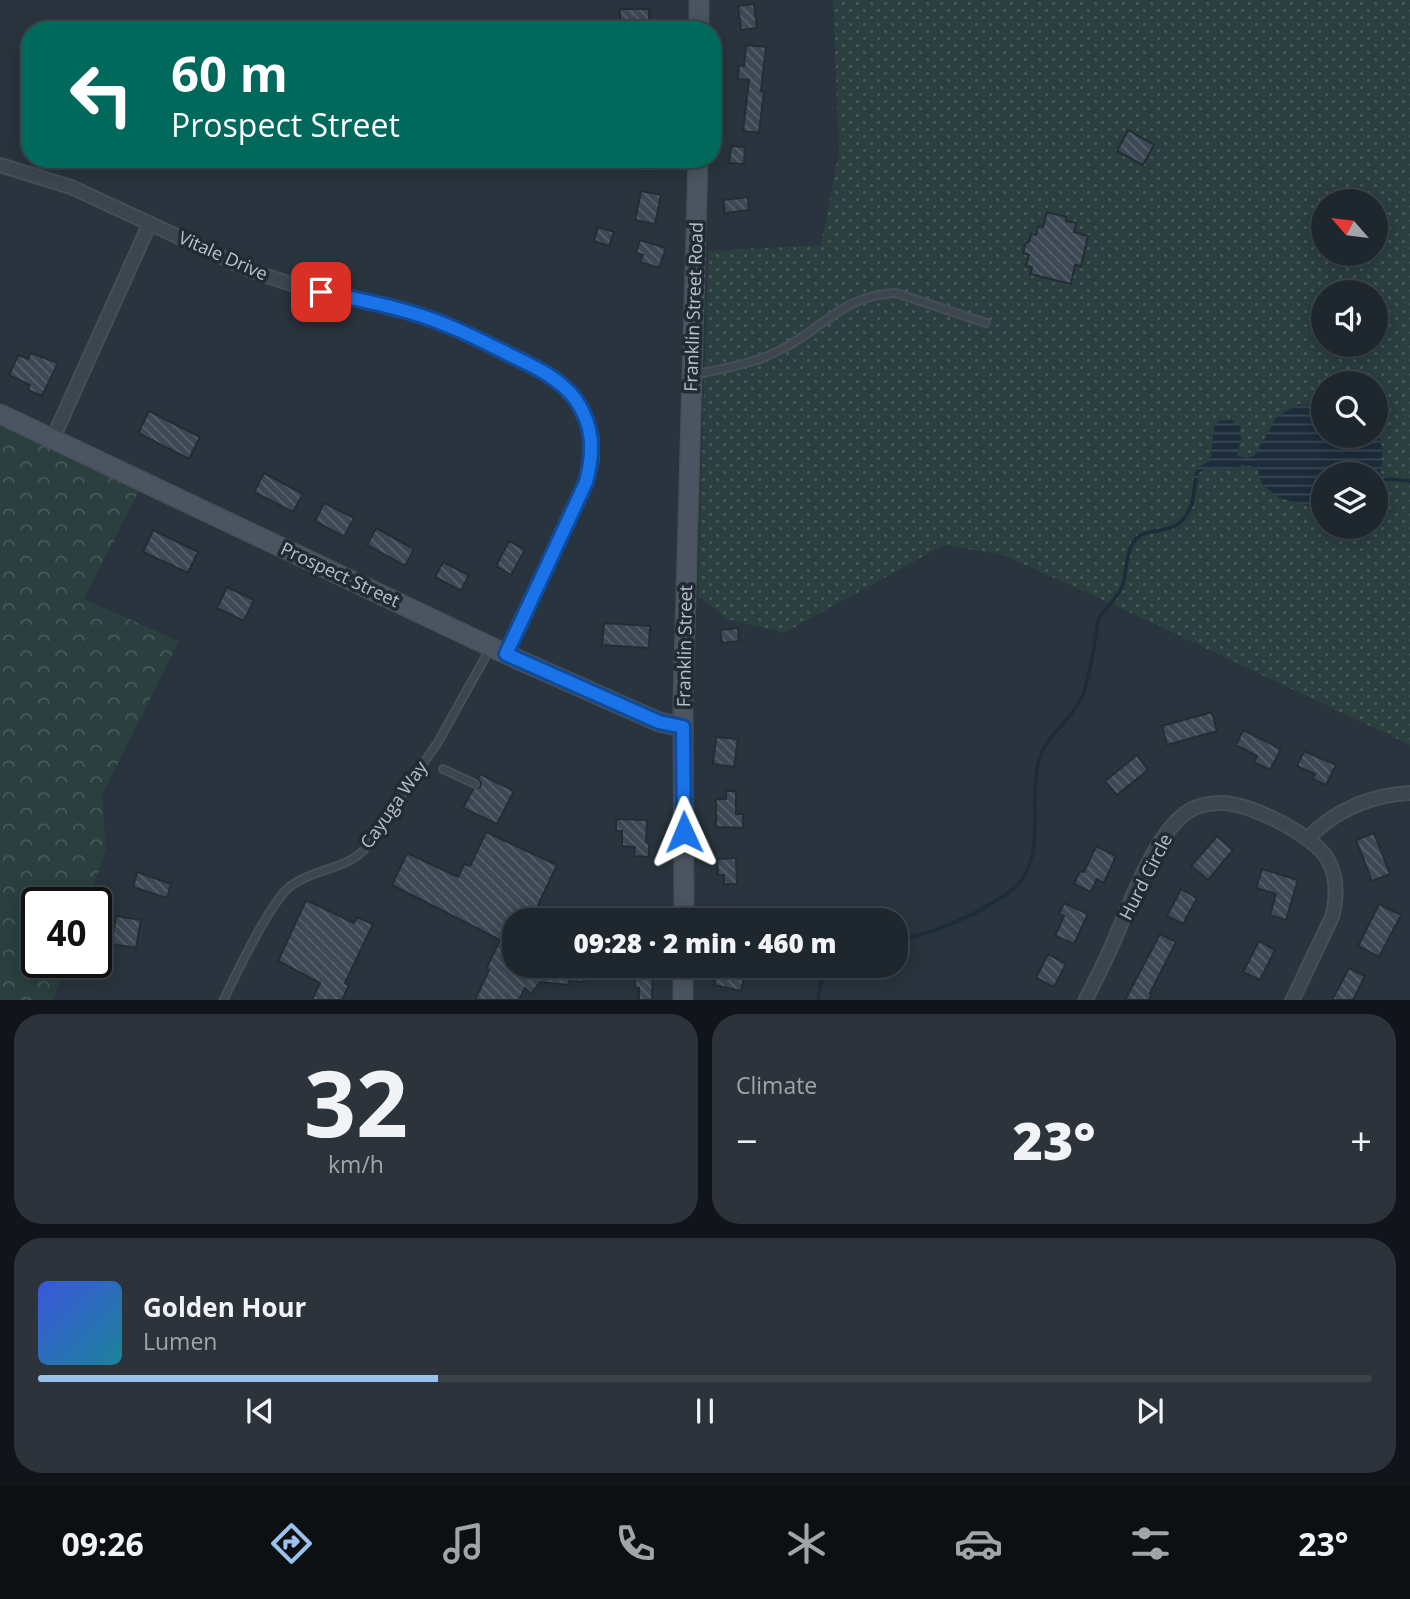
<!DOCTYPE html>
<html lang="en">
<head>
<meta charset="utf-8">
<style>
  body { margin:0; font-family:"Open Sans",sans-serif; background:#2c333a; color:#f1f3f6; height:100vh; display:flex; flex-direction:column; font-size:26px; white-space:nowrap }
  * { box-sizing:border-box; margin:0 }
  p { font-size:23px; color:#a1a5aa }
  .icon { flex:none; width:38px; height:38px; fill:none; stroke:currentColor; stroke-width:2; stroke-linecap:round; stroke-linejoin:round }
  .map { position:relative; height:1000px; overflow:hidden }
  .side { display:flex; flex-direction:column; gap:14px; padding:14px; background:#111519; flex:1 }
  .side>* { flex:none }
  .top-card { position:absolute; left:21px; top:21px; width:700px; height:147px; border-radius:28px; box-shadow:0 4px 18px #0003,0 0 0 2px #3c444a; background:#00695c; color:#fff; overflow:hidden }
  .needle { width:46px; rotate:298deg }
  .buttons { position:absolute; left:1311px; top:189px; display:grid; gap:14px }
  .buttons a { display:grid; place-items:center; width:77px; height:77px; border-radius:50%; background:#1f272e; box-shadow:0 4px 18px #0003,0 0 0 2px #3c444a; font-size:35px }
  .speed { position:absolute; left:21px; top:887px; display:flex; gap:14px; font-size:35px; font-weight:700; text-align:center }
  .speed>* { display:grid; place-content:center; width:91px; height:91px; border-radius:50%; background:#1f272e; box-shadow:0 4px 18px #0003,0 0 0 2px #3c444a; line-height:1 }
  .speed .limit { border:4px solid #111; border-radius:10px; background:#fff; color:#111 }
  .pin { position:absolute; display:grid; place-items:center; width:60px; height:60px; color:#fff; margin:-30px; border-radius:14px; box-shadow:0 4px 10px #0006 }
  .me { position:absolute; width:77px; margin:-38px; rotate:359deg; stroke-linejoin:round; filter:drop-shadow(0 0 5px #0008) }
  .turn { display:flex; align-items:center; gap:24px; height:147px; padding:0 35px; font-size:32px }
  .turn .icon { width:91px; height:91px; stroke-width:2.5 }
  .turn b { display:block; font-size:49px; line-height:60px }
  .big { font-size:52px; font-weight:800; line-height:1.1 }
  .side .tile { flex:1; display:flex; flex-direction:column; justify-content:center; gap:10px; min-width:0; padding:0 24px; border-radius:28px; background:#2c333a }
  .side .dial { align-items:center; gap:0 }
  .dial b { font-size:91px; line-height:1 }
  .song { display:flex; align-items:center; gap:21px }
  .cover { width:84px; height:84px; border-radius:10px; background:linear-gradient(135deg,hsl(230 70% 55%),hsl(190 70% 35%)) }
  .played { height:7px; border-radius:4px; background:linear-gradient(90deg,#9bc2ec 30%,#3c444a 30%) }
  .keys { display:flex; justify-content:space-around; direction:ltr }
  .heat { display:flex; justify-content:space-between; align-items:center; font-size:38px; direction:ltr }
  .side .tiles { flex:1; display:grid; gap:14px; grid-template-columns:1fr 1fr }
  .tile:last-child { grid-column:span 2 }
  .trip { position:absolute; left:502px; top:908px; width:406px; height:70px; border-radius:28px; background:#1f272e; box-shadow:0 4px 18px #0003,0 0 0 2px #3c444a; font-weight:800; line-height:70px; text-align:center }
  .dock { display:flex; height:112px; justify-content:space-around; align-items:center; background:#0c1012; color:#a1a5aa }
  .dock .icon { width:49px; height:49px }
  .dock .current { color:#9bc2ec }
  .dock b { font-size:32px; color:#f1f3f6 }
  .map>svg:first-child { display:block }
  .grass { fill:url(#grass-dots); fill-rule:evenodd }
  .forest { fill:url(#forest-crowns) }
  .water { fill:url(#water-rules) }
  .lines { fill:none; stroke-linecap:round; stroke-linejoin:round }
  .stream { stroke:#1d2c3b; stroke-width:3.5 }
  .building { fill:url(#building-back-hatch); stroke:#242d35; stroke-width:2 }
  .lane-casing { stroke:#464f57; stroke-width:10 }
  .street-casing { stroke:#464f57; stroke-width:16 }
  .secondary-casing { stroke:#464f57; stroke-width:21 }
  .lane { stroke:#3d464e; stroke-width:6 }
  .street { stroke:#3d464e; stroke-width:12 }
  .secondary { stroke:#4b5561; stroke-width:18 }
  .route-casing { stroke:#114b97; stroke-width:18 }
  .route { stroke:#1a73e8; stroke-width:12 }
  .labels { text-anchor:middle; stroke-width:7; stroke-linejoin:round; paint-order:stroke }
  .street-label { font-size:18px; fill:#b9c1c9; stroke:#222b33 }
</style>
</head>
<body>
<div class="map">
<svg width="1410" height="1001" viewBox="0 0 1410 1001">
  <defs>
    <pattern id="grass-dots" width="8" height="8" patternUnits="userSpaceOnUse" patternTransform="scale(1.75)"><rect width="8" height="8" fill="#2b3f3f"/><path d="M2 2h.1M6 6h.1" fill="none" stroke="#485959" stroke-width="1.8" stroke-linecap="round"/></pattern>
    <pattern id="forest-crowns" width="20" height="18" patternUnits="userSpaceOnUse" patternTransform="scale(1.75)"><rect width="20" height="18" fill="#2b3f3f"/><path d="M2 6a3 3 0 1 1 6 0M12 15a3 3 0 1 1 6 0" fill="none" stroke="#485959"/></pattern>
    <pattern id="water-rules" width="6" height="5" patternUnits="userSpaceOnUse" patternTransform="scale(1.75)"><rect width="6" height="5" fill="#1d2c3b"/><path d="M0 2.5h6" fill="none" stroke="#3c4956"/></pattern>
    <pattern id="building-back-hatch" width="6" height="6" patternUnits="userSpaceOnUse" patternTransform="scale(1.75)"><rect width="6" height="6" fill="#3c4854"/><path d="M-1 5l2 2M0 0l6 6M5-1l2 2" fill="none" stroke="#56616b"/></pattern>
  </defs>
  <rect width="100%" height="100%" fill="#29343e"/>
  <path class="grass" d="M833 0H1410V745L1127 611 1003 555 944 545 784 633 727 619 698 596 708 251 821 245 839 152ZM1323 201H1376V254H1323ZM1323 292H1376V345H1323ZM1323 383H1376V436H1323ZM1323 474H1376V527H1323Z"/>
  <path class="forest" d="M0 414 143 483 84 599 179 641 102 795 106 850 87 903H37V962L67 963 53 1000H0Z"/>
  <path class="water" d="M1296 405H1311L1323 409V436H1376V433C1385 444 1383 459 1380 473L1392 479 1391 481H1376V474H1323V510L1279 498 1262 484 1257 468 1243 465 1230 470 1214 468 1205 469 1199 473 1197 485 1193 483C1193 470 1199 466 1210 461L1214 427 1219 421 1232 420 1240 426 1241 439 1237 456 1247 458 1255 455 1276 418Z"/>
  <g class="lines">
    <path class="stream" d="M1388 479 1410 481
      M896 939C924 940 1002 904 1020 882 1048 846 1025 792 1042 752 1052 731 1072 719 1082 697 1089 680 1093 653 1096 635 1097 630 1097 623 1099 619 1105 606 1119 599 1123 584 1127 571 1125 556 1133 543 1145 522 1177 542 1191 506 1194 498 1194 488 1196 480
      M818 1001 820 985 830 966"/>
  </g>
  <path class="building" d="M754 4 757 28 741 30 738 6Z
    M620 9H649V27H620Z
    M746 45 766 47 761 91 764 92 759 133 743 131 749 80 738 79 739 65 744 66Z
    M1128 130 1154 145 1143 165 1117 151Z
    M731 146 745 147 744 164 729 163Z
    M634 159H658V170L634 169Z
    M641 191 661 195 655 224 635 220Z
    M748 197 749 210 725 213 723 200Z
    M1047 212 1066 217V221L1076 223 1074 232 1088 236 1081 266 1075 265 1071 284 1030 274 1032 267 1026 266 1029 255 1023 253 1026 242H1029L1031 234 1036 235 1038 226 1043 227Z
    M598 227 614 232 609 246 594 241Z
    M640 240 666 248 659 268 640 262 643 255 636 253Z
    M31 353 58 363 42 396 28 390 30 385 9 375 18 355 28 359Z
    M149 411 200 437 189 459 138 433Z
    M264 473 303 494 293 512 254 492Z
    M324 503 354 518 344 537 315 521Z
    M376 528 414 549 405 566 367 545Z
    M153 530 198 552 188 573 143 552Z
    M509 541 525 550 511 575 496 566Z
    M443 562 469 575 461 591 435 577Z
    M227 587 254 600 244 621 217 608Z
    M604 623 650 626 649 648 602 645Z
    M738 628 739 641 722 643 720 630Z
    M1212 712 1217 731 1167 745 1162 726Z
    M1243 730 1281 749 1270 770 1254 762 1257 756 1236 745Z
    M716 737 738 739 734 767 713 764Z
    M1304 751 1336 765 1326 785 1313 779 1315 774 1297 766Z
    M1137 755 1148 770 1117 795 1105 781Z
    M480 774 514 791 497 824 463 808 473 789 480 787 481 783 478 779Z
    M726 791H736V814H743V828L716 827V799H726Z
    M616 819 647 820 646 842 649 843V857L634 856 635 847 622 846V831H616Z
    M486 832 557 865 531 920H514V966H585L584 982 569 981V985L540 982 531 994 525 988 519 1000H475L489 970 486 969 500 940 392 885 407 853 458 877 464 864 470 866Z
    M1374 833 1390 874 1372 881 1356 840Z
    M1217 836 1233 850 1208 880 1191 866Z
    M1096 846 1116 856 1104 883 1097 879 1091 892 1074 884 1080 871 1084 872Z
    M736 858 737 884H724V875H718L717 859Z
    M1262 869 1298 880 1286 920 1270 915 1276 894 1256 888Z
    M137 872 171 884 167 898 133 887Z
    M1181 889 1197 898 1183 924 1167 916Z
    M306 900 354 923 357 917 373 924 345 983 349 985 342 1000H312L320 983 278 961Z
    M1064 903 1088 914 1074 944 1055 936 1064 916 1059 914Z
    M1379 904 1401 915 1379 957 1358 946Z
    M717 906 736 908 735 920H716Z
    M116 916 141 920 136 948 111 944Z
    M1160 934 1176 942 1150 993 1152 994 1149 1000H1125Z
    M1259 941 1275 950 1260 980 1243 972Z
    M1048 954 1066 964 1054 987 1036 978Z
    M636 966H653L652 1000H639V988H635Z
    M719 966 746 969 741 991 714 985Z
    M1349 968 1365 976 1353 1000H1332Z"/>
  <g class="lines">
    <g class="lane-casing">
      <path id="lane" d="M694 375C724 368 755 364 782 349 825 327 843 295 896 293L986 323
        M443 769 475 784
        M223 1001C236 975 271 899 292 885 314 869 344 870 364 850L438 742 491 647"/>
    </g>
    <g class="street-casing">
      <path id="street" d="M0 165 71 187 252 271 297 286 406 311 451 327 530 364 558 381 575 399 586 418 592 438V460L586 482 506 654
        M53 438 150 223
        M1308 838C1336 810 1370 795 1410 793
        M1085 1001C1095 981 1105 962 1113 943 1129 906 1152 841 1182 816 1193 806 1208 803 1222 803 1250 803 1314 835 1328 860 1338 878 1337 898 1332 917L1292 1001"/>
    </g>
    <g class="secondary-casing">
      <path id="secondary" d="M699 30V0
        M0 414 506 654 659 722 683 727
        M684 920 683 702 698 159
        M683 1001V966"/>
    </g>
    <use href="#lane" class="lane"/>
    <use href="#street" class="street"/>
    <use href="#secondary" class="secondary"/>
  </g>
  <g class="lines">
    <g class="route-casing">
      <path id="route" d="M321 292C365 301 410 309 451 327 471 335 490 345 510 355 533 366 560 378 576 400 594 427 594 452 586 482L506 654 659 722 683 727 684 832"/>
    </g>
    <use href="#route" class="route"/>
  </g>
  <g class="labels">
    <g class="street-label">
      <text transform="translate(223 256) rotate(24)" y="6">Vitale Drive</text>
      <text transform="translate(694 307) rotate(-88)" y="6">Franklin Street Road</text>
      <text transform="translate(340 575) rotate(25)" y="6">Prospect Street</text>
      <text transform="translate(685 646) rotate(-89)" y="6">Franklin Street</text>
      <text transform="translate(394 805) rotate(-55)" y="6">Cayuga Way</text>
      <text transform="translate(1146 877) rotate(-63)" y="6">Hurd Circle</text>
    </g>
  </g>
</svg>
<div class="buttons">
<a><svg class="needle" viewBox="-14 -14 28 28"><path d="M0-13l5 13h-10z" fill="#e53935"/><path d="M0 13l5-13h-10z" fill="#a1a5aa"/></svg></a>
<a><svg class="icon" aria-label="sound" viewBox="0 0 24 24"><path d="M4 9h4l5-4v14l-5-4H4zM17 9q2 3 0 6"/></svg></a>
<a><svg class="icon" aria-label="search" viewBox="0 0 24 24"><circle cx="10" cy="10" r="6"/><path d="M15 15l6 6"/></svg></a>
<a><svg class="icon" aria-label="layers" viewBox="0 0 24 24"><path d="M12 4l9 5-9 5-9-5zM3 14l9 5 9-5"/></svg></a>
</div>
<div class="speed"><div class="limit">40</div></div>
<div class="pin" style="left:321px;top:292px;background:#d93025"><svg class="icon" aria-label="arrive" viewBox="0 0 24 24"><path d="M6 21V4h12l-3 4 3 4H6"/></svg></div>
<svg class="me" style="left:684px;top:832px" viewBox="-20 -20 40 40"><path d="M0-17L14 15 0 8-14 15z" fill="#1a73e8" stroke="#fff" stroke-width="4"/></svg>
<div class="trip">09:28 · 2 min · 460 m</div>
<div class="top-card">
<div class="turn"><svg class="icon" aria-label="left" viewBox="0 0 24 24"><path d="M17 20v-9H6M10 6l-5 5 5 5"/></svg><div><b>60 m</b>Prospect Street</div></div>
</div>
</div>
<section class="side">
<div class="tiles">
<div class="tile dial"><b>32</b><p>km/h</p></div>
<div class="tile"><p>Climate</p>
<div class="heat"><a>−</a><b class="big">23°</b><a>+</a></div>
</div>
<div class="tile">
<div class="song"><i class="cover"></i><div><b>Golden Hour</b><p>Lumen</p></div></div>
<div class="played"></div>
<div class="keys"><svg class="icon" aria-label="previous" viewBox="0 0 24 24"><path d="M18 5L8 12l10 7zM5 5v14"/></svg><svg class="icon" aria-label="pause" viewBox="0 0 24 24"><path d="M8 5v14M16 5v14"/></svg><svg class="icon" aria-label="next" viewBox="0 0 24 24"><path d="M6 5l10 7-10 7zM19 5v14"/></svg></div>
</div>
</div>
</section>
<nav class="dock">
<b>09:26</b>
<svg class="icon current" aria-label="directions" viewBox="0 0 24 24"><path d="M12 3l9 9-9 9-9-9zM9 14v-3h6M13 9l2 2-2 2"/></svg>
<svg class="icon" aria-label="music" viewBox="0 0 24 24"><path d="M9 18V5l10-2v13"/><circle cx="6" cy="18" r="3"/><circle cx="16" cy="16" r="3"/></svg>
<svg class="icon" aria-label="phone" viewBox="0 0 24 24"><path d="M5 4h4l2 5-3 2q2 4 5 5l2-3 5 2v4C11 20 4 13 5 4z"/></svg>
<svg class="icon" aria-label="climate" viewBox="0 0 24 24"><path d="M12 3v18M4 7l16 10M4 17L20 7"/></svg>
<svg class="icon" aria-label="car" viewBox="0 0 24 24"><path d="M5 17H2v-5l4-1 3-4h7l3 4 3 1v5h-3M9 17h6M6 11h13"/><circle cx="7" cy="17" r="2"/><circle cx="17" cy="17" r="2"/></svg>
<svg class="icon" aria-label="filters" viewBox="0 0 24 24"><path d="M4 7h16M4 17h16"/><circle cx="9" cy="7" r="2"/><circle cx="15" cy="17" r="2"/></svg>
<b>23°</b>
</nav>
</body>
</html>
